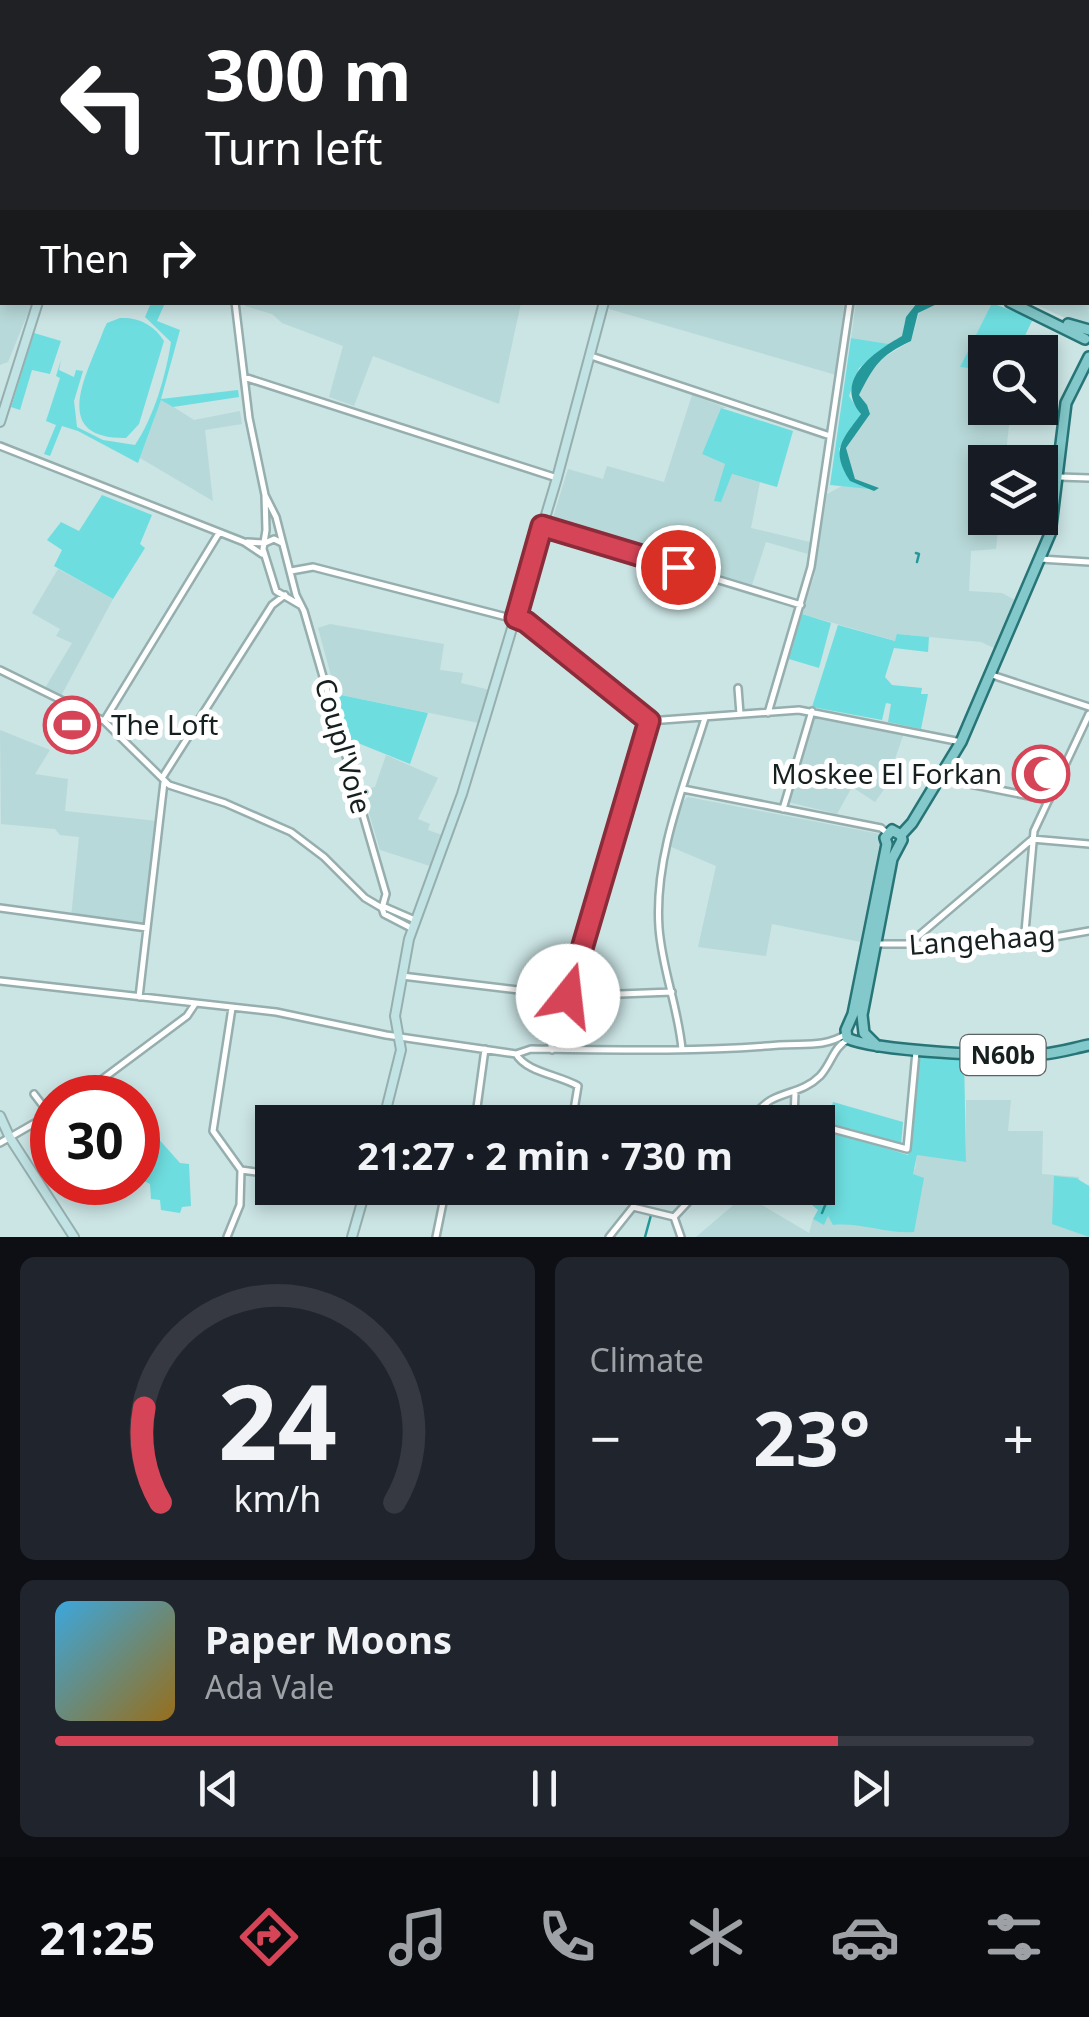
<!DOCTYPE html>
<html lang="en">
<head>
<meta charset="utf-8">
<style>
  body { margin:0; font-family:"Noto Sans",sans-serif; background:#20242c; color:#f1f3f6; height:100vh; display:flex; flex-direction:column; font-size:38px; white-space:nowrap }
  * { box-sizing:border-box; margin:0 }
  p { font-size:32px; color:#9ea1a6 }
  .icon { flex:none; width:55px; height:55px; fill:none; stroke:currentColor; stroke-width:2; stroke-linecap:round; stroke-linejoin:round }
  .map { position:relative; height:1237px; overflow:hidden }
  .panel { display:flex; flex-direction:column; gap:20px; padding:20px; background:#0d0f14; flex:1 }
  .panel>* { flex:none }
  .banner { position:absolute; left:0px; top:0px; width:1090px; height:305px; box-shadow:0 5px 15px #0003; background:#202124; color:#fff; overflow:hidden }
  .controls { position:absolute; left:968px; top:335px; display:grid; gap:20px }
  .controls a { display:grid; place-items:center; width:90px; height:90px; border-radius:0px; background:#171b24; box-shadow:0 5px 15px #0003; font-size:50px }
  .speed { position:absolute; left:30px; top:1075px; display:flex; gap:20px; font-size:50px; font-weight:700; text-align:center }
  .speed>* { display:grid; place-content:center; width:130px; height:130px; border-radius:50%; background:#171b24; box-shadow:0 5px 15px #0003; line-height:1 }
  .speed .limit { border:15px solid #d22; background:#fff; color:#111 }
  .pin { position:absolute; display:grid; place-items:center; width:85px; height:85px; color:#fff; margin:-42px; border:5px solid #fff; border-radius:50%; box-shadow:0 2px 10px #0007 }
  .me { position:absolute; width:110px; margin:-55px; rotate:16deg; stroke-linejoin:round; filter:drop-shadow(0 0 8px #0008) }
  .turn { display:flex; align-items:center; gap:35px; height:210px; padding:0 40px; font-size:45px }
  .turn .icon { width:130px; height:130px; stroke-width:2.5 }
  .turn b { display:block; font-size:70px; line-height:85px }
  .then { display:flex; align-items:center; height:95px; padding:0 40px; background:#0003; gap:20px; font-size:38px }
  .big { font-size:75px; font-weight:700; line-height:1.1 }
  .panel .tile { flex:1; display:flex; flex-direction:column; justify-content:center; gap:15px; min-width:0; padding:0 35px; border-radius:15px; background:#20242c }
  .panel .dial { align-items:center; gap:0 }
  .dial svg { height:260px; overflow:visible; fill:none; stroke:#363941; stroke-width:7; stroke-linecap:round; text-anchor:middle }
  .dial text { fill:#f1f3f6; stroke:none }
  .song { display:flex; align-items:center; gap:30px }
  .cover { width:120px; height:120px; border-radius:15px; background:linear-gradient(135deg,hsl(200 70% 55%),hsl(40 70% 35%)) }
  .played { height:10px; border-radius:5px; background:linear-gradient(90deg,#d54457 80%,#363941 80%) }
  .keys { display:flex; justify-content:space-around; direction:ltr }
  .heat { display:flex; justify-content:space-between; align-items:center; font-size:55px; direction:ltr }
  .panel .tiles { flex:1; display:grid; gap:20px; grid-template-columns:1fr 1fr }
  .tile:last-child { grid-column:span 2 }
  .trip { position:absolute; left:255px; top:1105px; width:580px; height:100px; border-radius:0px; background:#171b24; box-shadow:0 5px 15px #0003; font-weight:700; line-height:100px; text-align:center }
  .menu { display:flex; height:160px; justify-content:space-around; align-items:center; background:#090b0e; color:#9ea1a6 }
  .menu .icon { width:70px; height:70px }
  .menu .selected { color:#d54457 }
  .menu b { font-size:45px; color:#f1f3f6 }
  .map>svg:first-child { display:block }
  .built { fill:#b8d9d9 }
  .green { fill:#6edddf }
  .water { fill:#24989a }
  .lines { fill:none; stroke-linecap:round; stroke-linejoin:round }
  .stream { stroke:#24989a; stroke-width:2.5 }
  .street-casing { stroke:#96aeae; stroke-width:10 }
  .secondary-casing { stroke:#96aeae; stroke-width:12 }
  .primary-casing { stroke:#277577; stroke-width:14 }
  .street { stroke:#fff; stroke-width:5 }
  .secondary { stroke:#c1e3e4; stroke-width:8 }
  .primary { stroke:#83c8ca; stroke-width:9 }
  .route-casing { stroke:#8a2c39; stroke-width:25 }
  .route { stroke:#d54457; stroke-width:18 }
  .labels { text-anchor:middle; stroke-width:10; stroke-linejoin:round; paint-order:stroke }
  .shield { fill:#fff; stroke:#5d6363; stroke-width:2.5 }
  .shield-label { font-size:25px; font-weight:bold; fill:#172020 }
  .poi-label { font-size:28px; fill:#172020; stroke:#fff; text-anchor:start }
  .street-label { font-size:28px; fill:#172020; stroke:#fff }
</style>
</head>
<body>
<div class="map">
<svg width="1089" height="1237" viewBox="0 0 1089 1237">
  <rect width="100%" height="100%" fill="#cbe4e4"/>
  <path class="built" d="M0 17 2 302 32 303 8 362 0 365Z
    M1088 216 1089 324 1081 325 1032 303 1088 302Z
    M245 303V302L521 303 499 404 373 356 354 406 329 397 343 346 282 323 272 314 245 306Z
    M609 303H844L836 375 609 309Z
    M856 303H918L904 324 903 335 889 344 851 338Z
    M939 303H992L961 367 975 369 974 382 985 384V408H1011L1005 462H985V518H999L996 549 971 551 969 591 1002 593 1015 600 994 648 981 642 898 634 896 641 802 614 814 577 827 494 855 479 845 450 869 415 859 395 866 377 875 363 911 341 919 313Z
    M692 395 727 408H721L702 454 725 464 721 501 731 474 760 482 751 528 810 542 808 554 766 542 751 588 550 527 568 469 603 479 607 466 664 482Z
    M161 399 194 420 240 411 242 424 205 430 213 501 140 458Z
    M58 569 113 599 61 696 45 688 72 643 56 636 60 629 32 613Z
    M330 624 444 644 440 670 463 673 461 683 490 690 479 723 336 694 318 628Z
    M817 715 904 733 885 788 875 802 852 787 837 814 788 802 813 717Z
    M0 730 50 750 35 774 68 779 65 811 157 821 146 926 71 918 79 837 60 835 55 829 1 824Z
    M386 755 438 778 418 819 430 824 428 830 442 835 430 866 380 850 362 790 375 787Z
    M688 797 880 834 881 847 861 942 772 924 766 956 698 947 716 866 669 846 683 801Z
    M966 1100H1011L1008 1131H1043L1042 1174 1079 1177V1184L1089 1185V1237H696L745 1195 809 1233 813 1219 824 1224 835 1198 915 1169 917 1154 966 1162Z"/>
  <path class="green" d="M307 0H615V2H307Z
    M151 303H165L157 321 180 330 161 399 238 390 239 397 173 407 161 400 138 463 78 431 62 426 50 456 44 454 56 425 46 421 60 378 56 376 61 360 59 370 74 377 76 370 83 371 74 401 77 427 103 440 135 445C154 417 166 375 171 342L145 317Z
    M992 303 1033 319 1017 352H985V384L974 383 975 369 960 367Z
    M120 318C139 317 154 325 164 341L139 424 126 438C47 439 89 371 104 329L107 323Z
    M34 333 61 341 50 374 32 370 20 410 11 407Z
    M851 338 889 344 859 368 849 396 861 414 839 449 850 481 870 489 830 485Z
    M721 408 793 431 777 487 732 474 721 502 714 501 725 464 702 454Z
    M102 495 152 515 140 544 145 548 113 599 54 566 62 550 47 540 61 522 79 531Z
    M802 614 831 623 819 668 789 659Z
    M838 625 895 641 897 634 929 637 928 652 894 648 885 677 892 685 922 688 921 694H928L921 729 888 722 891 704 886 703 882 720 812 707Z
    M336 694 428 713 410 764 348 739Z
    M920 1055 964 1056 966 1162 917 1155 913 1174 924 1178 914 1232C886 1234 860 1222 833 1225L828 1216 824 1225 813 1219 818 1210 812 1205 821 1202 829 1172 830 1131 908 1155Z
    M833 1102 903 1122 901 1144 894 1145 826 1125Z
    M147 1126 180 1163 189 1164 191 1206 182 1207 180 1213 161 1210 160 1200 151 1199 150 1184C134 1177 137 1163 138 1148L144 1140 142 1131Z
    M1054 1176 1076 1178 1089 1186V1237L1052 1224Z"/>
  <path class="water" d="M917 303H939L918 313 911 341C879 356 874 366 859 395L867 405 870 414 846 448 855 479 879 488 874 491 850 481C830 450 842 440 861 414 833 380 874 352 902 336L906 317Z"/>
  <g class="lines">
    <path class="stream" d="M916 553 919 554 917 562
      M822 1213C836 1182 831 1164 826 1133
      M645 1237 651 1215"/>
    <g class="street-casing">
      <path id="street" d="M138 0 145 2
        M249 2 250 0
        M235 302 249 418 265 495 266 530 263 549 276 591 300 605
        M591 356 830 436
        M244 377 557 478
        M0 446 244 542 262 554
        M1059 477 1089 478
        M265 495 276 517 296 595 304 611 386 894 382 908
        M542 526 801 605
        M247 542 265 543 274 539 282 543
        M1040 559 1089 562
        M291 571 313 567 526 622 649 721 799 710 961 742
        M0 670 104 721 169 785 225 803 291 832 324 857 365 898 382 908 384 914 413 929
        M992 675 1089 707
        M738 688 740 714
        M768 713 811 567 850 302
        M104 721 219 533
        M943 774 965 783 1049 800
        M162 778 272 605 285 595
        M683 789 881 828 887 833
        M783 809 812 711
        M1032 839 1089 844
        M385 907 415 920
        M0 908 147 928
        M1024 943 1034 831 1089 714
        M875 944H1015L1089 931
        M909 944 1030 841
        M402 976 568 996 672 992
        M0 981 276 1012 386 1035 516 1054 531 1049C614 1050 696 1052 779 1045 803 1043 824 1048 846 1034
        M139 997 164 782
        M682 1049C678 1007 662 969 659 928 654 856 684 786 705 718
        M552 1050 550 1041 565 1009 649 721
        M516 1054C526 1072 559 1075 578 1086L572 1122
        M795 1093 794 1117 809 1122
        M34 1094 50 1115
        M77 1098 187 1016 195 1004
        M475 1122 485 1049
        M747 1122C754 1115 762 1105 771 1100 788 1091 805 1091 820 1076 832 1063 833 1047 849 1039
        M818 1125 907 1149 916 1052
        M0 1143 52 1113
        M241 1170 272 1174
        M633 1207 674 1217
        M674 1217 701 1188
        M674 1217 681 1237
        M227 1237 240 1205 241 1170 213 1131 232 1008
        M436 1237 446 1188
        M609 1237 633 1207 640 1188"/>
    </g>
    <g class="secondary-casing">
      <path id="secondary" d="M624 2V0
        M0 422 38 302
        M0 1116 10 1138 74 1237
        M383 1122 401 1050 395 1016 409 939 462 794 486 715 557 478 604 302
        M352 1237 366 1188"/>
    </g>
    <g class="primary-casing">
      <path id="primary" d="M195 2 196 0
        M202 2 203 0
        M0 10 2 11
        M1010 302 1085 339
        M1068 324 1089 330
        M901 835 892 830 885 838 887 844 853 1014 846 1030 847 1038C873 1051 1010 1058 1043 1054 1058 1053 1074 1048 1089 1045
        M877 1046 864 1033 862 1015 892 859 902 840 901 835 912 823 961 742 1050 534 1066 403 1089 357"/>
    </g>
    <use href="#street" class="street"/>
    <use href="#secondary" class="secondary"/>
    <use href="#primary" class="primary"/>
  </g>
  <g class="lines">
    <g class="route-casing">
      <path id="route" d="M568 996 649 721 526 622 516 618 542 526 678 567"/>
    </g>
    <use href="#route" class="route"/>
  </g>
  <defs>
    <g id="stadium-ring" transform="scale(2.875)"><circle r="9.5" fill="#fff" stroke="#d54457" stroke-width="1.5"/><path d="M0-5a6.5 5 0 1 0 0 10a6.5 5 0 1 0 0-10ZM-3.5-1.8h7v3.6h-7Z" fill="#d54457"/></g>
    <g id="mosque-ring" transform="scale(2.875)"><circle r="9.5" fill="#fff" stroke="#d54457" stroke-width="1.5"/><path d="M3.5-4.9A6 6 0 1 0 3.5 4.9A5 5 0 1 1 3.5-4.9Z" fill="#d54457"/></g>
  </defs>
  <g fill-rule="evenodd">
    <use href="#stadium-ring" x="72" y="725"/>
    <use href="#mosque-ring" x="1041" y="774"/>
  </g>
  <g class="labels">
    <rect class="shield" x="960.5" y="1035" width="85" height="40" rx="8"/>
    <g class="shield-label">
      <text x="1003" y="1064">N60b</text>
    </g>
    <g class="poi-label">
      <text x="111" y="735">The Loft</text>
      <text x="1002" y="784" text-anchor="end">Moskee El Forkan</text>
    </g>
    <g class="street-label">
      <text transform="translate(343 746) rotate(74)" y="10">Coupl'Voie</text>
      <text transform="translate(982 940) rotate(-4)" y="10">Langehaag</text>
    </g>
  </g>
</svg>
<div class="controls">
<a><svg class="icon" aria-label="search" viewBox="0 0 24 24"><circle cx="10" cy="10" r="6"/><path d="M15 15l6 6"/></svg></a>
<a><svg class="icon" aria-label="layers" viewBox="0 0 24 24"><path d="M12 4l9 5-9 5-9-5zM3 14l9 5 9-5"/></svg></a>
</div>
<div class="speed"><div class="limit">30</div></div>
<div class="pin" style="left:678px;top:567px;background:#d93025"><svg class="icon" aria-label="arrive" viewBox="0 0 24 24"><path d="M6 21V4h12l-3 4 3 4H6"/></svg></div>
<svg class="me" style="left:568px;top:996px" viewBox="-20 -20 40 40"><circle r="19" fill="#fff"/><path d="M0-13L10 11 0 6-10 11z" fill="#d54457"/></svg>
<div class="trip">21:27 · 2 min · 730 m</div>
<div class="banner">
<div class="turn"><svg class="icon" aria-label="left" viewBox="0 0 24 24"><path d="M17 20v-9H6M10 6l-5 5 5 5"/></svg><div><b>300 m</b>Turn left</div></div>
<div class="then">Then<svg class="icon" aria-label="right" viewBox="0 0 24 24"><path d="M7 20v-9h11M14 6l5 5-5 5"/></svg></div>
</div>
</div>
<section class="panel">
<div class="tiles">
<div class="tile dial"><svg viewBox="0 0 100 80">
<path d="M14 69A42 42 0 1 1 86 69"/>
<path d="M14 69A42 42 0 0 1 9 40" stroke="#d54457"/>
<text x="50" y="56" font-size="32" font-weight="700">24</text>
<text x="50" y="72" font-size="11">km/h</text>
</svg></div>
<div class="tile"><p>Climate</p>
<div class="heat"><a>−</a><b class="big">23°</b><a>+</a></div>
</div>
<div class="tile">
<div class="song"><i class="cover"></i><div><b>Paper Moons</b><p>Ada Vale</p></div></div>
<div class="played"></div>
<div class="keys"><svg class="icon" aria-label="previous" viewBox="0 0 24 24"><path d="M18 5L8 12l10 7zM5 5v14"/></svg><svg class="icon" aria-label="pause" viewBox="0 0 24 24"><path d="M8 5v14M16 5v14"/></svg><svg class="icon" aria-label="next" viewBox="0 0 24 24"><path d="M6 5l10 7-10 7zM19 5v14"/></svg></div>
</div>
</div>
</section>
<nav class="menu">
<b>21:25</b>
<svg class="icon selected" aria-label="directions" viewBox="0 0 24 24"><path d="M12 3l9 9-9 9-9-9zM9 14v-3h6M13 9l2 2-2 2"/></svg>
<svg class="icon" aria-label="music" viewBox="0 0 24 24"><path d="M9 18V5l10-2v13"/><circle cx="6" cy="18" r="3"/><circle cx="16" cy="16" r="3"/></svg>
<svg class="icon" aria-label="phone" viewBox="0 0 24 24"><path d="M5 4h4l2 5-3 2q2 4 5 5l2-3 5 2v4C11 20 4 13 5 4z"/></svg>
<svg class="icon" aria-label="climate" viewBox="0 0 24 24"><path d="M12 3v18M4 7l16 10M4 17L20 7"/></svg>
<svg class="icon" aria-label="car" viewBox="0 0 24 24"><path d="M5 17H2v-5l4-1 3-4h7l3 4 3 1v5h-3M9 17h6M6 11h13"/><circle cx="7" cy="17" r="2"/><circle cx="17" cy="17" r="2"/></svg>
<svg class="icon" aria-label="filters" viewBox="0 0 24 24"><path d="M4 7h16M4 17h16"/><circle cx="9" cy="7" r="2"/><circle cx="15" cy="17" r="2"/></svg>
</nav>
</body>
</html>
